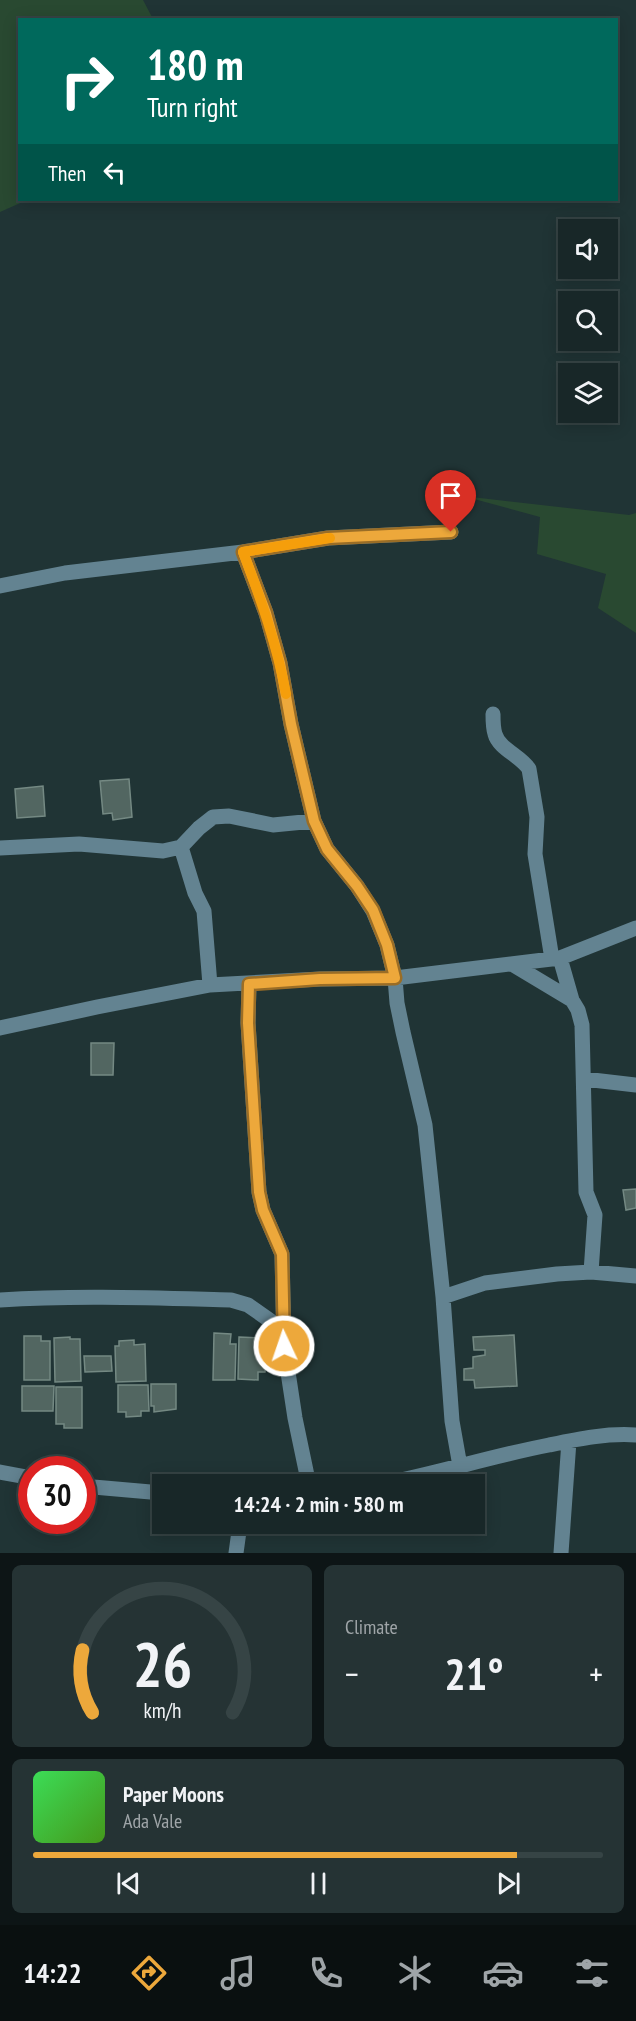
<!DOCTYPE html>
<html lang="en">
<head>
<meta charset="utf-8">
<style>
  body { margin:0; font-family:"PT Sans Narrow",sans-serif; background:#253334; color:#f1f3f6; height:100vh; display:flex; flex-direction:column; font-size:22px; white-space:nowrap }
  * { box-sizing:border-box; margin:0 }
  p { font-size:20px; color:#9fa5a8 }
  .icon { flex:none; width:33px; height:33px; fill:none; stroke:currentColor; stroke-width:2; stroke-linecap:round; stroke-linejoin:round }
  .map { position:relative; height:1553px; overflow:hidden }
  .sheet { display:flex; flex-direction:column; gap:12px; padding:12px; background:#0d1516; flex:1 }
  .sheet>* { flex:none }
  .banner { position:absolute; left:18px; top:18px; width:600px; height:183px; border-radius:0px; box-shadow:0 3px 15px #0003,0 0 0 2px #364445; background:#00695c; color:#fff; overflow:hidden }
  .tools { position:absolute; left:558px; top:219px; display:grid; gap:12px }
  .tools a { display:grid; place-items:center; width:60px; height:60px; border-radius:0px; background:#182728; box-shadow:0 3px 15px #0003,0 0 0 2px #364445; font-size:30px }
  .speed { position:absolute; left:18px; top:1456px; display:flex; gap:12px; font-size:30px; font-weight:700; text-align:center }
  .speed>* { display:grid; place-content:center; width:78px; height:78px; border-radius:50%; background:#182728; box-shadow:0 3px 15px #0003,0 0 0 2px #364445; line-height:1 }
  .speed .limit { border:9px solid #d22; background:#fff; color:#111 }
  .pin { position:absolute; display:grid; place-items:center; width:51px; height:51px; color:#fff; margin:-62px -26px; border-radius:50% 50% 50% 0; rotate:-45deg; box-shadow:0 0 6px #0007 }
  .pin .icon { rotate:45deg }
  .me { position:absolute; width:66px; margin:-33px; rotate:357deg; stroke-linejoin:round; filter:drop-shadow(0 0 4px #0008) }
  .turn { display:flex; align-items:center; gap:21px; height:126px; padding:0 30px; font-size:27px }
  .turn .icon { width:78px; height:78px; stroke-width:2.5 }
  .turn b { display:block; font-size:42px; line-height:51px }
  .then { display:flex; align-items:center; height:57px; padding:0 30px; background:#0003; gap:12px; font-size:22px }
  .big { font-size:45px; font-weight:700; line-height:1.1 }
  .sheet .tile { flex:1; display:flex; flex-direction:column; justify-content:center; gap:9px; min-width:0; padding:0 21px; border-radius:9px; background:#253334 }
  .sheet .dial { align-items:center; gap:0 }
  .dial svg { height:156px; overflow:visible; fill:none; stroke:#364445; stroke-width:7; stroke-linecap:round; text-anchor:middle }
  .dial text { fill:#f1f3f6; stroke:none }
  .song { display:flex; align-items:center; gap:18px }
  .cover { width:72px; height:72px; border-radius:9px; background:linear-gradient(135deg,hsl(130 70% 55%),hsl(100 70% 35%)) }
  .played { height:6px; border-radius:3px; background:linear-gradient(90deg,#eda83b 85%,#364445 85%) }
  .keys { display:flex; justify-content:space-around; direction:ltr }
  .heat { display:flex; justify-content:space-between; align-items:center; font-size:33px; direction:ltr }
  .sheet .tiles { flex:1; display:grid; gap:12px; grid-template-columns:1fr 1fr }
  .tile:last-child { grid-column:span 2 }
  .trip { position:absolute; left:152px; top:1474px; width:333px; height:60px; border-radius:0px; background:#182728; box-shadow:0 3px 15px #0003,0 0 0 2px #364445; font-weight:700; line-height:60px; text-align:center }
  .tab-bar { display:flex; height:96px; justify-content:space-around; align-items:center; background:#0a1010; color:#9fa5a8 }
  .tab-bar .icon { width:42px; height:42px }
  .tab-bar .selected { color:#eda83b }
  .tab-bar b { font-size:27px; color:#f1f3f6 }
  .map>svg:first-child { display:block }
  .green { fill:#294931 }
  .building { fill:#526661; stroke:#748983; stroke-width:1.5 }
  .lines { fill:none; stroke-linecap:round; stroke-linejoin:round }
  .minor { stroke:#638391; stroke-width:15 }
  .route-casing { stroke:#9a6d26; stroke-width:15 }
  .route { stroke:#eda83b; stroke-width:10 }
  .slow { stroke:#f59e0b; stroke-width:10 }
</style>
</head>
<body>
<div class="map">
<svg width="636" height="1553" viewBox="0 0 636 1553">
  <rect width="100%" height="100%" fill="#203435"/>
  <path class="green" d="M0 0H143L153 19 20 20V200H27L0 212Z
    M463 496 629 515 636 513V633L598 608 606 574 537 554 540 517Z"/>
  <path class="building" d="M129 779 132 817 113 820 112 813 103 814 100 781Z
    M43 786 45 816 17 818 15 789Z
    M91 1043H114L113 1075H91Z
    M636 1189V1208L626 1210 623 1190Z
    M214 1333 231 1334 230 1344H236L235 1380H213Z
    M514 1335 517 1386 475 1388 474 1380H464V1369L473 1368V1357L485 1355V1350H474L473 1337Z
    M24 1336H41V1341H50V1380H24Z
    M70 1337V1339H80L81 1381 55 1382 54 1338Z
    M239 1337 259 1338V1355H266L265 1372H258V1380L238 1379Z
    M134 1340V1345L145 1344 146 1381 116 1382 115 1346H119V1341Z
    M84 1356H111L112 1371 85 1372Z
    M151 1384H176V1409L154 1412V1406H151Z
    M118 1385H148L149 1411H141V1416L126 1417V1412H118Z
    M22 1386H54L53 1411H22Z
    M56 1387H82V1428H64V1424H56Z"/>
  <g class="lines">
    <path class="minor" d="M243 552 266 613 280 663 291 724 314 821 327 849 357 886 373 911 387 945 395 978 397 1003 403 1032 425 1125 443 1297 452 1421 460 1466
      M0 586 65 573 243 552 328 538 451 532
      M493 714C493 720 493 728 495 734 499 749 521 756 529 769L537 817 535 854 552 959
      M181 847 199 828 213 817 229 816 273 825 314 821
      M0 848 79 844 163 851 181 847 195 893 204 911 210 985
      M560 958 572 1000 578 1010 582 1025 586 1192 595 1215 591 1272 636 1276
      M512 964 572 1000
      M249 984 248 1023 259 1192 263 1210 282 1254 284 1346 295 1418 309 1485
      M0 1028 97 1007 210 985 320 979 395 978 560 958 636 928
      M584 1079 636 1085
      M443 1297 485 1283 557 1274 591 1272
      M0 1300C77 1295 154 1298 231 1300L248 1305 282 1329
      M0 1472 32 1478
      M378 1485C436 1474 492 1456 549 1445 578 1439 606 1433 636 1435
      M82 1486 162 1493
      M236 1553 240 1524
      M561 1553 569 1441"/>
  </g>
  <g class="lines">
    <g class="route-casing">
      <path id="route" d="M284 1346 282 1254 263 1210 259 1192 248 1023 249 984 320 979 395 978 387 945 373 910 357 886 327 849 314 821 291 724 280 663 266 613 243 552 328 538 451 532"/>
    </g>
    <use href="#route" class="route"/>
    <path class="slow" d="M286 694C277 645 261 599 243 552L330 538"/>
  </g>
</svg>
<div class="tools">
<a><svg class="icon" aria-label="sound" viewBox="0 0 24 24"><path d="M4 9h4l5-4v14l-5-4H4zM17 9q2 3 0 6"/></svg></a>
<a><svg class="icon" aria-label="search" viewBox="0 0 24 24"><circle cx="10" cy="10" r="6"/><path d="M15 15l6 6"/></svg></a>
<a><svg class="icon" aria-label="layers" viewBox="0 0 24 24"><path d="M12 4l9 5-9 5-9-5zM3 14l9 5 9-5"/></svg></a>
</div>
<div class="speed"><div class="limit">30</div></div>
<div class="pin" style="left:451px;top:532px;background:#d93025"><svg class="icon" aria-label="arrive" viewBox="0 0 24 24"><path d="M6 21V4h12l-3 4 3 4H6"/></svg></div>
<svg class="me" style="left:284px;top:1346px" viewBox="-20 -20 40 40"><circle r="17" fill="#eda83b" stroke="#fff" stroke-width="3"/><path d="M0-11L8 9 0 5-8 9z" fill="#fff"/></svg>
<div class="trip">14:24 · 2 min · 580 m</div>
<div class="banner">
<div class="turn"><svg class="icon" aria-label="right" viewBox="0 0 24 24"><path d="M7 20v-9h11M14 6l5 5-5 5"/></svg><div><b>180 m</b>Turn right</div></div>
<div class="then">Then<svg class="icon" aria-label="left" viewBox="0 0 24 24"><path d="M17 20v-9H6M10 6l-5 5 5 5"/></svg></div>
</div>
</div>
<section class="sheet">
<div class="tiles">
<div class="tile dial"><svg viewBox="0 0 100 80">
<path d="M14 69A42 42 0 1 1 86 69"/>
<path d="M14 69A42 42 0 0 1 9 37" stroke="#eda83b"/>
<text x="50" y="56" font-size="32" font-weight="700">26</text>
<text x="50" y="72" font-size="11">km/h</text>
</svg></div>
<div class="tile"><p>Climate</p>
<div class="heat"><a>−</a><b class="big">21°</b><a>+</a></div>
</div>
<div class="tile">
<div class="song"><i class="cover"></i><div><b>Paper Moons</b><p>Ada Vale</p></div></div>
<div class="played"></div>
<div class="keys"><svg class="icon" aria-label="previous" viewBox="0 0 24 24"><path d="M18 5L8 12l10 7zM5 5v14"/></svg><svg class="icon" aria-label="pause" viewBox="0 0 24 24"><path d="M8 5v14M16 5v14"/></svg><svg class="icon" aria-label="next" viewBox="0 0 24 24"><path d="M6 5l10 7-10 7zM19 5v14"/></svg></div>
</div>
</div>
</section>
<nav class="tab-bar">
<b>14:22</b>
<svg class="icon selected" aria-label="directions" viewBox="0 0 24 24"><path d="M12 3l9 9-9 9-9-9zM9 14v-3h6M13 9l2 2-2 2"/></svg>
<svg class="icon" aria-label="music" viewBox="0 0 24 24"><path d="M9 18V5l10-2v13"/><circle cx="6" cy="18" r="3"/><circle cx="16" cy="16" r="3"/></svg>
<svg class="icon" aria-label="phone" viewBox="0 0 24 24"><path d="M5 4h4l2 5-3 2q2 4 5 5l2-3 5 2v4C11 20 4 13 5 4z"/></svg>
<svg class="icon" aria-label="climate" viewBox="0 0 24 24"><path d="M12 3v18M4 7l16 10M4 17L20 7"/></svg>
<svg class="icon" aria-label="car" viewBox="0 0 24 24"><path d="M5 17H2v-5l4-1 3-4h7l3 4 3 1v5h-3M9 17h6M6 11h13"/><circle cx="7" cy="17" r="2"/><circle cx="17" cy="17" r="2"/></svg>
<svg class="icon" aria-label="filters" viewBox="0 0 24 24"><path d="M4 7h16M4 17h16"/><circle cx="9" cy="7" r="2"/><circle cx="15" cy="17" r="2"/></svg>
</nav>
</body>
</html>
